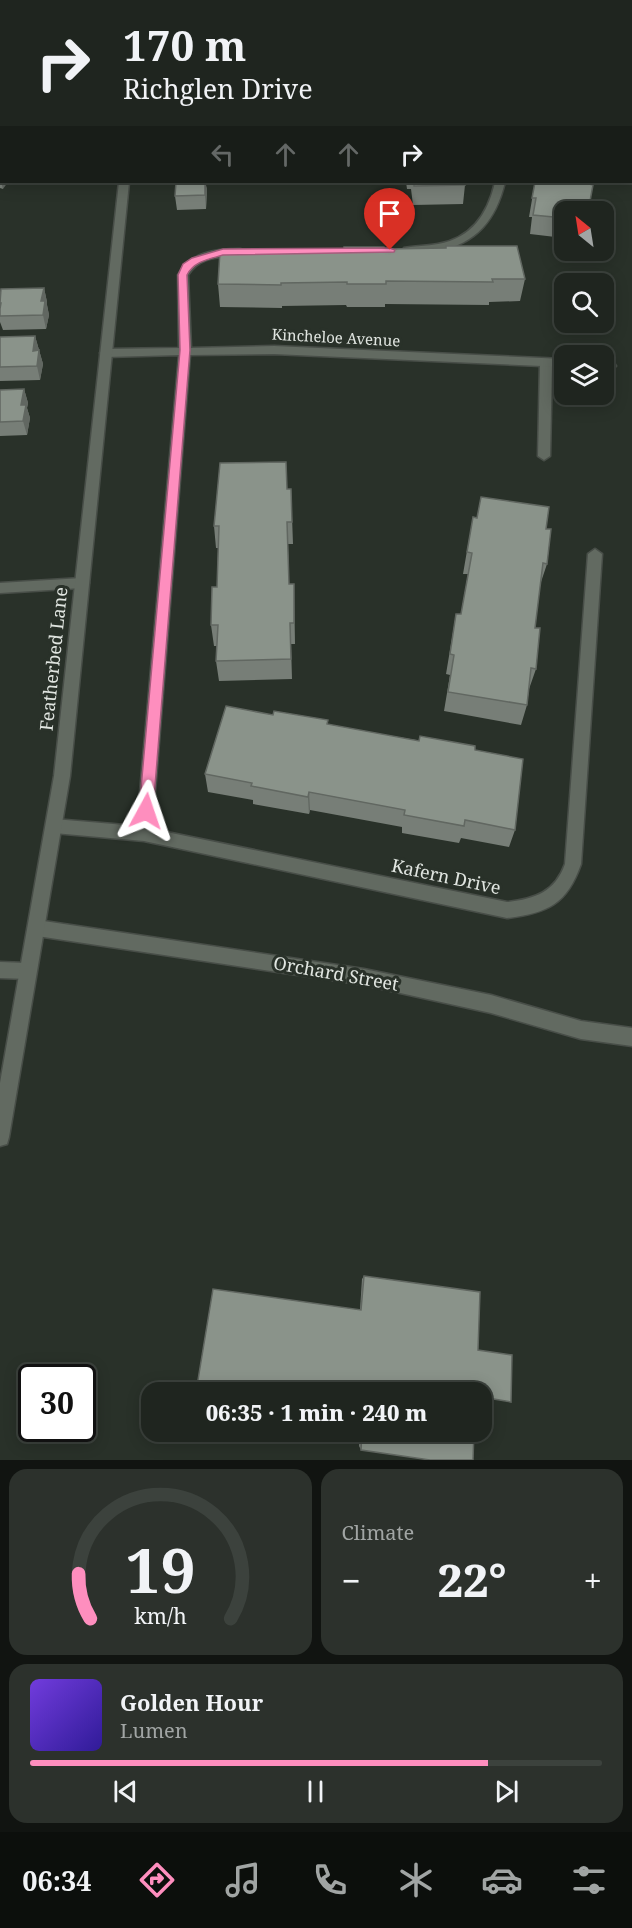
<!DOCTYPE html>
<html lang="en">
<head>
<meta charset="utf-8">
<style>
  body { margin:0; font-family:"Noto Serif",serif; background:#2c312c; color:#f1f3f6; height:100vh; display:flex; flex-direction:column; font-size:22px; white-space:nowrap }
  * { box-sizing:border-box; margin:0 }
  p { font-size:20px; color:#a1a5a4 }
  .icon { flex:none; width:33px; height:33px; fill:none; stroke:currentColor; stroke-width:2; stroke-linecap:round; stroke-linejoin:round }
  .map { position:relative; height:1460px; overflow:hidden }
  .sheet { display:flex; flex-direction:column; gap:9px; padding:9px; background:#111411; flex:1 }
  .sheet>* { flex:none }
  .banner { position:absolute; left:0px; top:0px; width:633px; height:183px; box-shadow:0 3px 15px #0003,0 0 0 2px #3c423d; background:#1f251f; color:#f1f3f6; overflow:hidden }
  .needle { width:39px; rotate:330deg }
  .controls { position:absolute; left:554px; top:201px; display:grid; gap:12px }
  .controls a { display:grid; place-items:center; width:60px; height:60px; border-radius:12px; background:#1f251f; box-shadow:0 3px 15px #0003,0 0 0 2px #3c423d; font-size:30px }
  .speed { position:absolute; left:18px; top:1364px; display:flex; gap:12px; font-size:30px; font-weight:700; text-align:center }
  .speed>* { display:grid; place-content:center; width:78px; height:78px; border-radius:50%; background:#1f251f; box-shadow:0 3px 15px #0003,0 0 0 2px #3c423d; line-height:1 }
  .speed .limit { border:3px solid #111; border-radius:9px; background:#fff; color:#111 }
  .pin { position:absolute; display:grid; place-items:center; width:51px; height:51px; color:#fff; margin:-62px -26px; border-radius:50% 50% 50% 0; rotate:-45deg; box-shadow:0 0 6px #0007 }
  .pin .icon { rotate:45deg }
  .me { position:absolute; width:66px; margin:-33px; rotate:5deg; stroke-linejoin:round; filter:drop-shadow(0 0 4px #0008) }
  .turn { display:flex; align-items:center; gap:21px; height:126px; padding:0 24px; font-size:27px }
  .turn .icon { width:78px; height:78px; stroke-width:2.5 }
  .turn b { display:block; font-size:42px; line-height:51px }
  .lanes { display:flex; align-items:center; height:57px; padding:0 24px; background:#0003; justify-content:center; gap:30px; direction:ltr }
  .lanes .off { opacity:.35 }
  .big { font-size:45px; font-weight:800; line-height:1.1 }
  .sheet .card { flex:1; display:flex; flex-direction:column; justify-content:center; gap:9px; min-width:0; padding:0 21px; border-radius:18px; background:#2c312c }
  .sheet .dial { align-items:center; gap:0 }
  .dial svg { height:156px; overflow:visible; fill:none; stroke:#3c423d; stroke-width:7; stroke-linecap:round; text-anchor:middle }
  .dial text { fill:#f1f3f6; stroke:none }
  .song { display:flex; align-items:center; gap:18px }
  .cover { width:72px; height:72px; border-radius:9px; background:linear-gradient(135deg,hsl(260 70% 55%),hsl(250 70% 35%)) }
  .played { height:6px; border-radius:3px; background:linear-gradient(90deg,#fe8ebe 80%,#3c423d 80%) }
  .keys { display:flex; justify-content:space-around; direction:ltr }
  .heat { display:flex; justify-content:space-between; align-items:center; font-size:33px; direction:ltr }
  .sheet .tiles { flex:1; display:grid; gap:9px; grid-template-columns:1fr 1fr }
  .card:last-child { grid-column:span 2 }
  .trip { position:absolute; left:141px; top:1382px; width:351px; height:60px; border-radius:18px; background:#1f251f; box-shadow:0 3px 15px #0003,0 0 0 2px #3c423d; font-weight:800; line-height:60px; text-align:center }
  .tabs { display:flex; height:96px; justify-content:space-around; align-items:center; background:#0c0f0c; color:#a1a5a4 }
  .tabs .icon { width:42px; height:42px }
  .tabs .on { color:#fe8ebe }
  .tabs b { font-size:27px; color:#f1f3f6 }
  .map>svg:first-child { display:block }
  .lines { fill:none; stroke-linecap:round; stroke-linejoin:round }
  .lane-casing { stroke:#484e48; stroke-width:3 }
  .street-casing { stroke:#484e48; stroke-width:3 }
  .secondary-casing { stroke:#484e48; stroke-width:3 }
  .lane { fill:#626a61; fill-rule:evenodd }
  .street { fill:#626a61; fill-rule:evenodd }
  .secondary { fill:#626a61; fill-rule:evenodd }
  .wall { fill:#777e77 }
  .shaded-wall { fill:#616761 }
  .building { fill:#8a938a; stroke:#616761; stroke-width:1.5 }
  .route { fill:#fe8ebe; stroke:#a55c7c; stroke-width:1.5 }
  .labels { text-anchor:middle; stroke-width:6; stroke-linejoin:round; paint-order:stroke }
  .far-street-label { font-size:15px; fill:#e0e5e0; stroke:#293129 }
  .street-label { font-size:18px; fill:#e0e5e0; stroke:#293129 }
</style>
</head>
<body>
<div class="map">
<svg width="632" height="1460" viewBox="0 0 632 1460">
  <rect width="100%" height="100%" fill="#293129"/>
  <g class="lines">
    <g class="lane-casing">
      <path id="lane" d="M546 359 552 363 550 456 544 460 538 456 540 363Z"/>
    </g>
    <g class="street-casing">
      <path id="street" d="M495 182H505C496 219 477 244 437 251 427 252 415 254 404 252V248C415 246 427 246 438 244 472 238 488 214 495 182Z
        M240 249 244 250V254C223 258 201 254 188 275L191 348 274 346 564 359V367L274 354 190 355 152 829 507 902C535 899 555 892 565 864L588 554 595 549 602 554 581 864C567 904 548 913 507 918L144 841 54 833 48 831 46 826 48 821 54 819 137 826 179 355 106 357 100 353 106 349 179 348 178 275C191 252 215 249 240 249Z
        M603 361 614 363 616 366 610 370 603 369Z
        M82 578 89 583 82 588 0 593V583Z
        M37 920 364 969 491 995 581 1021 632 1028V1046L581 1039 491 1013 364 985 37 936 31 934 29 928 31 922Z
        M0 962 27 963 33 965 36 971 33 977 27 979 0 978Z"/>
    </g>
    <g class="secondary-casing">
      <path id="secondary" d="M165 0H173L164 2Z
        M119 182H129L70 776 9 1137 7 1144 0 1146V1083L54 776Z"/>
    </g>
    <use href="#lane" class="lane"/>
    <use href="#street" class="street"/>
    <use href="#secondary" class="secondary"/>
  </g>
  <path class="wall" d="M311 0H343L342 2H311Z
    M0 57 3 189 0 188Z
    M406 182H464L465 185 463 204 413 205 411 189H407Z
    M535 182 564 212V238L530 234 532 217H529Z
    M207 188 206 209 177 210 175 196Z
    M446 246 525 279 520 301 489 302V305L385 304V307H347L346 305 282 306V308L220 307 218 284 385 249 446 248Z
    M44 288 47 302V305L49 315 46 329 3 330 0 322V293Z
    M35 336 43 364 40 380 0 381V337Z
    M24 389 28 403 27 408 30 418 27 435 0 436V390Z
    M287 489H291L293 544H288L289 584H294L295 644H291L292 679 219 681 216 661 217 646H214L211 625 217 587 218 548H216L214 526Z
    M546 529 547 564 540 585 535 628 536 669 529 689 527 705 521 725 444 711 450 675 446 674 456 614H461L468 574H463L469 539Z
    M273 715 328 720V725L475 750 515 830 509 847 461 838 459 843 402 833V827L310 810 309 814 253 804V800L208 792 205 774Z
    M364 1276 478 1350 360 1310 362 1279Z
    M360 1431H474L361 1450 359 1446Z"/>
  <path class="shaded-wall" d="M2 159V182H8L3 189 0 178V161Z
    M205 182 207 188 206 209 205 195Z
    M44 288 47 302V305L49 315 46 329 43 315 41 301Z
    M35 336 39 350 33 351Z
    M39 350 43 364 40 380 37 366Z
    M24 389 28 403 27 408 30 418 27 435 23 421 21 405Z
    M309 792 310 810 309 814 308 797Z"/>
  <path class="building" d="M393 0H419V2H393Z
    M0 57H2V159L0 161Z
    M176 182H205V195L175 196Z
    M414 182H464L465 185 414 186Z
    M535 182H589V184L593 185 588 212H564V218L533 215 536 198H532Z
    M446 246H517L525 279H492L493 282 386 281V284H347V282L281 283V285L218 284 220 251 344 250V247H384L385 249 446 248Z
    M44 288 41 301H45L43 315 0 316V309L1 303H0L1 289Z
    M35 336 33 351 39 350 37 366 0 367V337Z
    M24 389 21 405H26L23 421 0 422V390Z
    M286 462 287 489H291L292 522H287L289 584H294V623H290L291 659 216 661 218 625H211L212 587H217L219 526H214L220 463Z
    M481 497 549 507 546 529H551L547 564 543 563 535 628H540L536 669 531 668 527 705 448 692 454 655 450 654 456 614H461L472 553 467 552 473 517 477 518Z
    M226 706 273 715 274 711 328 720 327 724 419 741 420 736 475 746V750L523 759 515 830 465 820 464 826 404 815 405 810 309 792 308 797 251 786 252 783 205 774Z
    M364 1276 480 1292 478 1350 512 1355 511 1402 482 1397V1392H196L213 1289 361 1310Z
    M362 1431H474L473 1460H430L361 1450Z"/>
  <path class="route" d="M390 248 395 250 394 252 223 255C210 259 194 261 187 275L190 350 153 811 151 816 146 817 141 816 139 811 180 350 178 275 183 264 192 258 223 249Z"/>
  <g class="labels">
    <g class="far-street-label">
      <text transform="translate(336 338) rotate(3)" y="5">Kincheloe Avenue</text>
    </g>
    <g class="street-label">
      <text transform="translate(54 659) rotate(-84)" y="6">Featherbed Lane</text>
      <text transform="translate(446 877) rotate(12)" y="6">Kafern Drive</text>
      <text transform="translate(336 974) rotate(10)" y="6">Orchard Street</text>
    </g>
  </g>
</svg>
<div class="controls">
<a><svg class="needle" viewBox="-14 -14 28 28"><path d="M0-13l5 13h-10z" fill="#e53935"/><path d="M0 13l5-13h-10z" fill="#a1a5a4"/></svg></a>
<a><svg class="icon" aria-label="search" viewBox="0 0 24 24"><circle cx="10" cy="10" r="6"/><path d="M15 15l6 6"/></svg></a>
<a><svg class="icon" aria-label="layers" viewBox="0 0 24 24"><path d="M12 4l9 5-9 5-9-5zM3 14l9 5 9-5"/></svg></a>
</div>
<div class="speed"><div class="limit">30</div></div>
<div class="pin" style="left:390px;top:250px;background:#d93025"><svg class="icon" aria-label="arrive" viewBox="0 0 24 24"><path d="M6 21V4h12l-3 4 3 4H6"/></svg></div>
<svg class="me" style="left:146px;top:811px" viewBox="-20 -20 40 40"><path d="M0-17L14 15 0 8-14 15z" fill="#fe8ebe" stroke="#fff" stroke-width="4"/></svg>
<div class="trip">06:35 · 1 min · 240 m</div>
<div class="banner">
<div class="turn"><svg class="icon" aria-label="right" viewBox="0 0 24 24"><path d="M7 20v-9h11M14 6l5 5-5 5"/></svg><div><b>170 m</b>Richglen Drive</div></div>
<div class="lanes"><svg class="icon off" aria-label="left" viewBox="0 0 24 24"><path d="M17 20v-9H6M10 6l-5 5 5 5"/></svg><svg class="icon off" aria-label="ahead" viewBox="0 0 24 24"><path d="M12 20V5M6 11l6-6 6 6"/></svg><svg class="icon off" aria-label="ahead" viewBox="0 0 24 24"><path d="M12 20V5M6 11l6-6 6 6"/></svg><svg class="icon" aria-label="right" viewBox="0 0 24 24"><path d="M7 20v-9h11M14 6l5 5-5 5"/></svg></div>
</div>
</div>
<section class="sheet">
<div class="tiles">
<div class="card dial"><svg viewBox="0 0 100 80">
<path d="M14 69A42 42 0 1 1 86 69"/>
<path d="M14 69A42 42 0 0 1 8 46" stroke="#fe8ebe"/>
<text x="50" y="56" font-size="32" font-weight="700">19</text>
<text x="50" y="72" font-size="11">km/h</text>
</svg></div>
<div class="card"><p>Climate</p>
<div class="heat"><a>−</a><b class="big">22°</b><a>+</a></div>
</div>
<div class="card">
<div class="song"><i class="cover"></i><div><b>Golden Hour</b><p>Lumen</p></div></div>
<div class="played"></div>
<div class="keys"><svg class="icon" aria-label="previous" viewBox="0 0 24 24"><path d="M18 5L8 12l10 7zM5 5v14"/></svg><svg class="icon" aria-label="pause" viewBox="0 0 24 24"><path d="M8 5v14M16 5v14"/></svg><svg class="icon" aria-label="next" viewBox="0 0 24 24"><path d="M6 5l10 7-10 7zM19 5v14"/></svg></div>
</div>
</div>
</section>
<nav class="tabs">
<b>06:34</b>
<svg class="icon on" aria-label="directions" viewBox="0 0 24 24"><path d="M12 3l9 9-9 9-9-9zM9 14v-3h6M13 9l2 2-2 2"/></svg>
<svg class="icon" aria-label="music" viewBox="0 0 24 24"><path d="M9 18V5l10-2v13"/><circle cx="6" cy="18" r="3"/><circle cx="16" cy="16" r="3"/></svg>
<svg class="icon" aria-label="phone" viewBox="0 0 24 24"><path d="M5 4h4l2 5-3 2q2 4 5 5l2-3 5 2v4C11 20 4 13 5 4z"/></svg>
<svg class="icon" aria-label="climate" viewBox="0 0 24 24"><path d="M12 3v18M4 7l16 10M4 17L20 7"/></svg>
<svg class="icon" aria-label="car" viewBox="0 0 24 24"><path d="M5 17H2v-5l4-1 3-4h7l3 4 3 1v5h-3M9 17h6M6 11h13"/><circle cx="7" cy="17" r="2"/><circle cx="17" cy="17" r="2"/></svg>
<svg class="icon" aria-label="filters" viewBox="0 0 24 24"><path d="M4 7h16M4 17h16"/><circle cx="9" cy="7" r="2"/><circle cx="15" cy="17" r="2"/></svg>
</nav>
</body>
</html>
